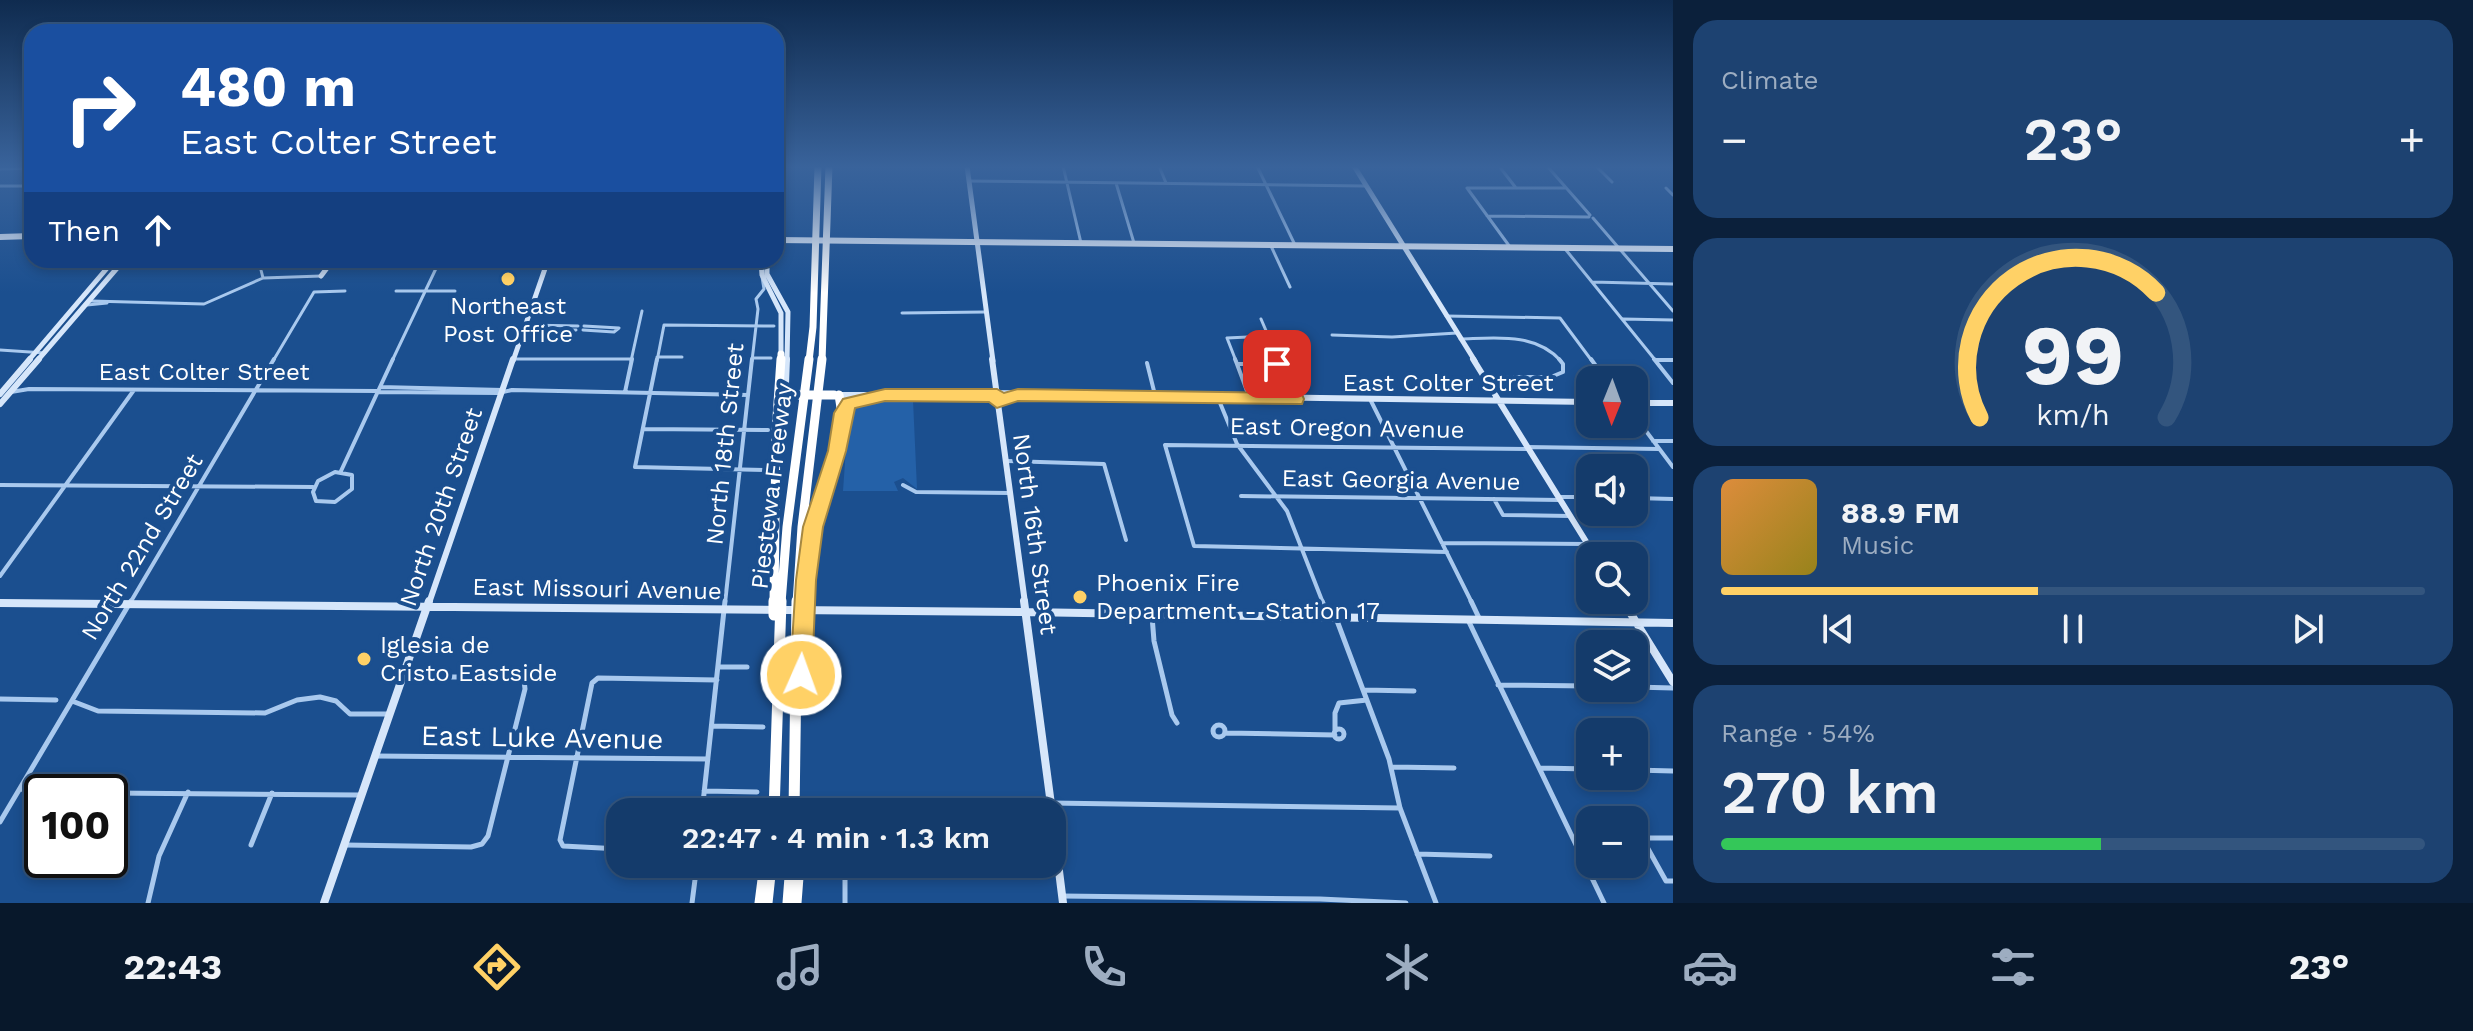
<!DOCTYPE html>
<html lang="en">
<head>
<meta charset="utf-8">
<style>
  body { margin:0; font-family:"Work Sans",sans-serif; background:#1d4271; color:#f1f3f6; height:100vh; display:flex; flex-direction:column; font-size:30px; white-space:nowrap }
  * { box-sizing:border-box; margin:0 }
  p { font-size:26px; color:#9dadc1 }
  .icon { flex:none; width:44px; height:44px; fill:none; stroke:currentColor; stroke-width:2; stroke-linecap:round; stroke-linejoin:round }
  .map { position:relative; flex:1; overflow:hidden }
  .drawer { display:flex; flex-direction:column; gap:20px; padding:20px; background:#0b203b; width:800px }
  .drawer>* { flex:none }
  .banner { position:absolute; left:24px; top:24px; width:760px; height:244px; border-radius:24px; box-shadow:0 4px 12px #0003,0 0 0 2px #33557e; background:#1a4fa0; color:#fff; overflow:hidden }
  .needle { width:52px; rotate:181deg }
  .controls { position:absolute; left:1576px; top:366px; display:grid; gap:16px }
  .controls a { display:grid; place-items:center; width:72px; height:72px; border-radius:16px; background:#143b6b; box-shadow:0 4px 12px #0003,0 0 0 2px #33557e; font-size:40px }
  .speed { position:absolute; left:24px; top:774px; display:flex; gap:16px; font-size:40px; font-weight:700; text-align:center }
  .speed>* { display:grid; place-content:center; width:104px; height:104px; border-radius:50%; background:#143b6b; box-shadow:0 4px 12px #0003,0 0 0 2px #33557e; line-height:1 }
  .speed .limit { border:4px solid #111; border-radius:12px; background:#fff; color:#111 }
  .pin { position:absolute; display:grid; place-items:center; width:68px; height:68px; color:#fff; margin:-34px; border-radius:16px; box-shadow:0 4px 12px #0006 }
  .me { position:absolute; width:88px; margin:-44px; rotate:2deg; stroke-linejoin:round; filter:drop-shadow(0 0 6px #0008) }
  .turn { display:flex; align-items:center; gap:28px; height:168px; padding:0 24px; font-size:36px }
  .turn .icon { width:104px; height:104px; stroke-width:2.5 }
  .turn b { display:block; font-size:56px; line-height:68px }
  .then { display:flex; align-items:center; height:76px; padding:0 24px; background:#0003; gap:16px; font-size:30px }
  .big { font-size:60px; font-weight:600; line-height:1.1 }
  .drawer .card { flex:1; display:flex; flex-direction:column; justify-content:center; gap:12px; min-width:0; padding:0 28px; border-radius:24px; background:#1d4271 }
  .drawer .dial { align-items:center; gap:0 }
  .dial svg { height:208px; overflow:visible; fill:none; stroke:#33557e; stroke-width:7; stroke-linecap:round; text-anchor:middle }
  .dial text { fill:#f1f3f6; stroke:none }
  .song { display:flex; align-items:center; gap:24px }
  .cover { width:96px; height:96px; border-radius:12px; background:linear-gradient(135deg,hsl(30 70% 55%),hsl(50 70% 35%)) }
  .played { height:8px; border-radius:4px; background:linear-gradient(90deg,#ffd166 45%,#33557e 45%) }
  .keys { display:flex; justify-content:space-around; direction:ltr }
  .heat { display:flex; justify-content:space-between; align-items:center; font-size:44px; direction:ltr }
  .charge { height:12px; border-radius:6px; background:linear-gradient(90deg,#34c759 54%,#33557e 0) }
  .trip { position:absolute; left:606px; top:798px; width:460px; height:80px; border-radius:24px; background:#143b6b; box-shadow:0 4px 12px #0003,0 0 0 2px #33557e; font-weight:600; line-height:80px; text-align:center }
  .menu { display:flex; height:128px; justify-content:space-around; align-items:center; background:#08182b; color:#9dadc1 }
  .menu .icon { width:56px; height:56px }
  .menu .selected { color:#ffd166 }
  .menu b { font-size:36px; color:#f1f3f6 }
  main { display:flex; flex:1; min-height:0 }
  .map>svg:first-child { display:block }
  .green { fill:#2461a8 }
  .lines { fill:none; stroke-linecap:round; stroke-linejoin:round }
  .street-far2 { stroke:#a9c9ee; stroke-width:3 }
  .street-far1 { stroke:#a9c9ee; stroke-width:4 }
  .street { stroke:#a9c9ee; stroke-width:5 }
  .secondary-far2 { stroke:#d6e6fa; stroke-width:5 }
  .secondary-far1 { stroke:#d6e6fa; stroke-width:6 }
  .secondary { stroke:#d6e6fa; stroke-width:8 }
  .primary { stroke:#f0f6ff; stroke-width:6 }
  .highway-far2 { stroke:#fff; stroke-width:7 }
  .highway-far1 { stroke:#fff; stroke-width:9 }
  .highway { stroke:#fff; stroke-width:11 }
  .route { fill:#ffd166; stroke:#a68842; stroke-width:2 }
  .poi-dot { fill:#ffd166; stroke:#1b4f8f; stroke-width:3 }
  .labels { text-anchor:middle; stroke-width:8; stroke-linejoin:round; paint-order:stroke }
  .poi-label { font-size:24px; fill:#fff; stroke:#1b4f8f; text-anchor:start }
  .street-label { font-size:24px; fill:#fff; stroke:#1b4f8f }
  .near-street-label { font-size:28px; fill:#fff; stroke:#1b4f8f }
</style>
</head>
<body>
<main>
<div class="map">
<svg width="1673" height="903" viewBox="0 0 1673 903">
  <rect width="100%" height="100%" fill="#1b4f8f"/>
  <path class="green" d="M861 399 913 400 917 489 903 478 894 482 898 491H843L849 405Z"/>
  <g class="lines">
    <path class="street-far2" d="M1063 166 1081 243
      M1159 166 1166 183
      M1257 166 1295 245
      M1499 166 1516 188
      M1547 166 1590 215
      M1596 166 1612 182
      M0 169 32 168
      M969 181 1366 186
      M1116 183 1134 243
      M0 186H32
      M1467 188H1566
      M1467 188 1510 247
      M1666 188 1673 195
      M1487 216 1589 217
      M1593 218 1673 311
      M1271 246 1290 287
      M1566 250 1656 361
      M263 278 261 270 267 260
      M1592 282 1673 284
      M396 291H455
      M91 301 204 304 263 278 321 276
      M87 305 107 303
      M902 313 985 312
      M1446 316 1560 318 1592 361
      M1261 319 1279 361
      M1623 319 1673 320
      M526 325 578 326
      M583 330 614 332 619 328 584 326
      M524 331 576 330
      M1332 335 1392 337 1457 333
      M1460 339C1495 338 1535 332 1561 361
      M0 350 45 353
      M657 357H682
      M752 358H771
      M515 359H632
      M1655 360H1673
      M273 361 314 292 345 291
      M392 361 440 260
      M631 361 642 311
      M657 361 664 325 774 326
      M752 361 758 309 756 299 764 289 762 277
      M1236 361 1227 338 1269 336"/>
    <path class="street-far1" d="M657 359 635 467 764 470
      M1235 359 1237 364H1280
      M1278 359 1295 398
      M1591 359 1606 380
      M1654 359 1673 383
      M1655 360H1673
      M1147 363 1155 395
      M1237 364 1247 391
      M1486 377H1551L1563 372V364L1559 359
      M380 387 503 390
      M11 392 29 389 378 391
      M378 392 498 393 512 390 748 395
      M625 392 632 359
      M1218 398 1237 444 1287 511 1323 603
      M1371 401 1472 603
      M1634 415 1673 467
      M643 429 768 430
      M1653 441H1673
      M1527 447 1659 449
      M1006 461 1104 464 1126 540
      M341 471 393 359
      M335 472 352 475V489L335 502 316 501 313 492 318 481Z
      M0 485 313 487
      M903 485 916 492 1010 493
      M1241 496 1560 500
      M1558 497H1590
      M1634 498 1673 499
      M1494 499 1503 515 1570 516
      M1442 543 1588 544
      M1447 552 1194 546 1165 445 1528 449
      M0 576 134 390
      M130 603 274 359
      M725 603 752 359"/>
    <path class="street" d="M1322 601 1328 615
      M1471 601 1480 620
      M1152 616 1154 641 1172 715 1177 723
      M1336 618 1389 759 1400 808 1436 903
      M1469 622 1604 903
      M718 667H747
      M1498 685 1590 686
      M1634 687 1673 688
      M1364 690 1414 691
      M0 699 56 700
      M72 701 98 711 265 713 297 700 320 697 336 701 350 714H389
      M1213 731a6 6 0 1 1 12 0a6 6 0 1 1-12 0Z
      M712 726 763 727
      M1334 734a5 5 0 1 1 10 0a5 5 0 1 1-10 0Z
      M1335 730V713L1339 703 1367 700
      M1226 733 1335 735
      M375 756 708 759
      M1392 767 1454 768
      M1539 768 1590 769
      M1634 770 1673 771
      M20 789 68 792
      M704 791 757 792
      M110 793 359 795
      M1051 803 1400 808
      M702 812 725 601
      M0 822 131 601
      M1673 838H1642L1666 881H1673
      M251 845 272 793
      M345 845 471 847 482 844 488 836 525 689 524 680 515 677H403
      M620 849 563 846 560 840 592 683 598 678 717 680
      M1417 854 1490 856
      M845 864V903
      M816 865H845
      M1062 896 1320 899 1406 903
      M148 903 159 856 188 792
      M692 903 697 864"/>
    <path class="secondary-far2" d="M967 166 993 361
      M1354 166 1475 361
      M761 260 762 275 781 313V355
      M767 260V274L788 312 787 361
      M321 276 333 260
      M28 361 114 260
      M37 361 124 260
      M513 361 548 260"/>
    <path class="secondary-far1" d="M787 359 786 384 790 390 797 392
      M992 359 1025 603
      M1473 359 1595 556
      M996 393 1590 402
      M0 394 30 359
      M836 395H865
      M884 395 997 396
      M1634 403H1673
      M0 404 39 359
      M1622 600 1624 603
      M429 603 513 359"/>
    <path class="secondary" d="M1024 601 1052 812
      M1623 601 1673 682
      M0 603 1026 612 1673 623
      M1052 815 1063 903
      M324 903 429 601"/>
    <path class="primary" d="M0 237 32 236
      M776 240 1673 249"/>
    <path class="highway-far2" d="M781 361V354
      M809 361 813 327 818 166
      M822 361 829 166"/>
    <path class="highway-far1" d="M778 404 788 395H834
      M843 413 852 401 885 395
      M774 603 776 432 781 359
      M781 603 787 527 809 359
      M797 603 802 527 822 359
      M806 603C807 578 808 553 813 528 822 484 849 441 839 395"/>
    <path class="highway" d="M774 615V601
      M801 668 806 601
      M774 812 781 601
      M794 812 797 601
      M760 903 765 864
      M767 903 770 875
      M788 903 791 864
      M796 903 799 864"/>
  </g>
  <linearGradient id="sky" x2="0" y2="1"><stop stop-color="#0f2b4f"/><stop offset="0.57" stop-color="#39639b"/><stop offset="1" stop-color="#39639b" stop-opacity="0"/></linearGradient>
  <rect width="1673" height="293" fill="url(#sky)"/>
  <path class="route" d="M1277 358 1286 360 1289 364 1304 399 1302 404 1018 401 997 408 989 402 885 401 855 408 846 451 823 527 816 580 812 675 809 682 801 685 793 682 790 675 796 580 803 527 828 451 834 413 843 399 885 389H997L1004 393 1018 389 1284 393 1274 369 1269 364Z"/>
  <g class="poi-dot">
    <circle cx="508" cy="279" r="8"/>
    <circle cx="1080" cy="597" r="8"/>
    <circle cx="364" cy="659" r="8"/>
  </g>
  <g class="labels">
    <g class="poi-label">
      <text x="508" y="314" text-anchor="middle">Northeast<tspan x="508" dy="28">Post Office</tspan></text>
      <text x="1096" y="591">Phoenix Fire<tspan x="1096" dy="28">Department - Station 17</tspan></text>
      <text x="380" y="653">Iglesia de<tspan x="380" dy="28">Cristo Eastside</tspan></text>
    </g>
    <g class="street-label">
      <text x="204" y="380">East Colter Street</text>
      <text x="1448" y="391">East Colter Street</text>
      <text transform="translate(1347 428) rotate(1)" y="8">East Oregon Avenue</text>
      <text transform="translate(725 444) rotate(-84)" y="8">North 18th Street</text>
      <text transform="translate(1401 480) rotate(1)" y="8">East Georgia Avenue</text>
      <text transform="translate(772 486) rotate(-83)" y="8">Piestewa Freeway</text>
      <text transform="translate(441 507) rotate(-71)" y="8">North 20th Street</text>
      <text transform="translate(1035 534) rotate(82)" y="8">North 16th Street</text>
      <text transform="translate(142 547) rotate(-59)" y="8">North 22nd Street</text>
      <text transform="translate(597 589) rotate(1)" y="8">East Missouri Avenue</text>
    </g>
    <g class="near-street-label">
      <text transform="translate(542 737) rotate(1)" y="10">East Luke Avenue</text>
    </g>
  </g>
</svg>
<div class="controls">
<a><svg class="needle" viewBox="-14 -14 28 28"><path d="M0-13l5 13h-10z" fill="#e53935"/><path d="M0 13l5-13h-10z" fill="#9dadc1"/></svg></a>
<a><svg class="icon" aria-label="sound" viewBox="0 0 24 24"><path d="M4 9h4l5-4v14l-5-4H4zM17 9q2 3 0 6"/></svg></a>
<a><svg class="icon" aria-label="search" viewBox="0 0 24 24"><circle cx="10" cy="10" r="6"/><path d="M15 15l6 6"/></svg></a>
<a><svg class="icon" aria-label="layers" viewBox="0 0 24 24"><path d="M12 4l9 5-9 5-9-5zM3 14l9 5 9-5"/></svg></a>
<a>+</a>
<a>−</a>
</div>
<div class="speed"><div class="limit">100</div></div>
<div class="pin" style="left:1277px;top:364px;background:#d93025"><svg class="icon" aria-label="arrive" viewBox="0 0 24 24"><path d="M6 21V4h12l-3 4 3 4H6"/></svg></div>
<svg class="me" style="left:801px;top:675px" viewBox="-20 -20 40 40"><circle r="17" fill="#ffd166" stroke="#fff" stroke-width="3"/><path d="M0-11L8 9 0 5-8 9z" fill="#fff"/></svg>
<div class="trip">22:47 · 4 min · 1.3 km</div>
<div class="banner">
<div class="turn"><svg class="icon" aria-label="right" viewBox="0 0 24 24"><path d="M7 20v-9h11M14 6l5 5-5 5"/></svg><div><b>480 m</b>East Colter Street</div></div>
<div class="then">Then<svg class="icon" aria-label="ahead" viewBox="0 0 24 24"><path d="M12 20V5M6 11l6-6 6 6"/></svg></div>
</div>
</div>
<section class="drawer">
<div class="card"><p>Climate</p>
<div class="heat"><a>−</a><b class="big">23°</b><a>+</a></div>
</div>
<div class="card dial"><svg viewBox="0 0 100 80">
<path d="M14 69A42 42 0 1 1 86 69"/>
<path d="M14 69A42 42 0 0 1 82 21" stroke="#ffd166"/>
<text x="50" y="56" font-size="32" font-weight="700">99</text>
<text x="50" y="72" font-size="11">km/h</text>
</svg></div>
<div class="card">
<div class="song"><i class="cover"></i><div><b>88.9 FM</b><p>Music</p></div></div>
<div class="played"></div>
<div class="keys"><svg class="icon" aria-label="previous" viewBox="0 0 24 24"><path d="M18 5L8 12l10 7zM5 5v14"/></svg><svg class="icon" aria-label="pause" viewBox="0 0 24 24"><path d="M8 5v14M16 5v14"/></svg><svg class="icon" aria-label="next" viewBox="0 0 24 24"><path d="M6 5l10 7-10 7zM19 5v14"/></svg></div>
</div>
<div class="card"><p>Range · 54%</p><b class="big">270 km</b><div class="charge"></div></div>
</section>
</main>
<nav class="menu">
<b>22:43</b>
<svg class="icon selected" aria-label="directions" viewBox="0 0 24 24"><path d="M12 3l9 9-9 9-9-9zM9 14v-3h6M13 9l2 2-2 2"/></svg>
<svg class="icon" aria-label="music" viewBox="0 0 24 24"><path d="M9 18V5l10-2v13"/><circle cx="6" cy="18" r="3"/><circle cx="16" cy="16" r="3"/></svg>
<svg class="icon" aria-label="phone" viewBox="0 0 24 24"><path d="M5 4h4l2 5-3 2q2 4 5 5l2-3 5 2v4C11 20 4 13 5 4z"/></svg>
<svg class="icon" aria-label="climate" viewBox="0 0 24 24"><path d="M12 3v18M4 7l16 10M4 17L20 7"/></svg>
<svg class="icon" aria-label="car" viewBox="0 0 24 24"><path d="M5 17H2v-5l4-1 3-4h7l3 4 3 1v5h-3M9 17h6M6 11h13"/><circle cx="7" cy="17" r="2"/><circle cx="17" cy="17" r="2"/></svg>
<svg class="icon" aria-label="filters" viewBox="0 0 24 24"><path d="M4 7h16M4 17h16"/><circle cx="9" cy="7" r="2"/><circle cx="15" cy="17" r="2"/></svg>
<b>23°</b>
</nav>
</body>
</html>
